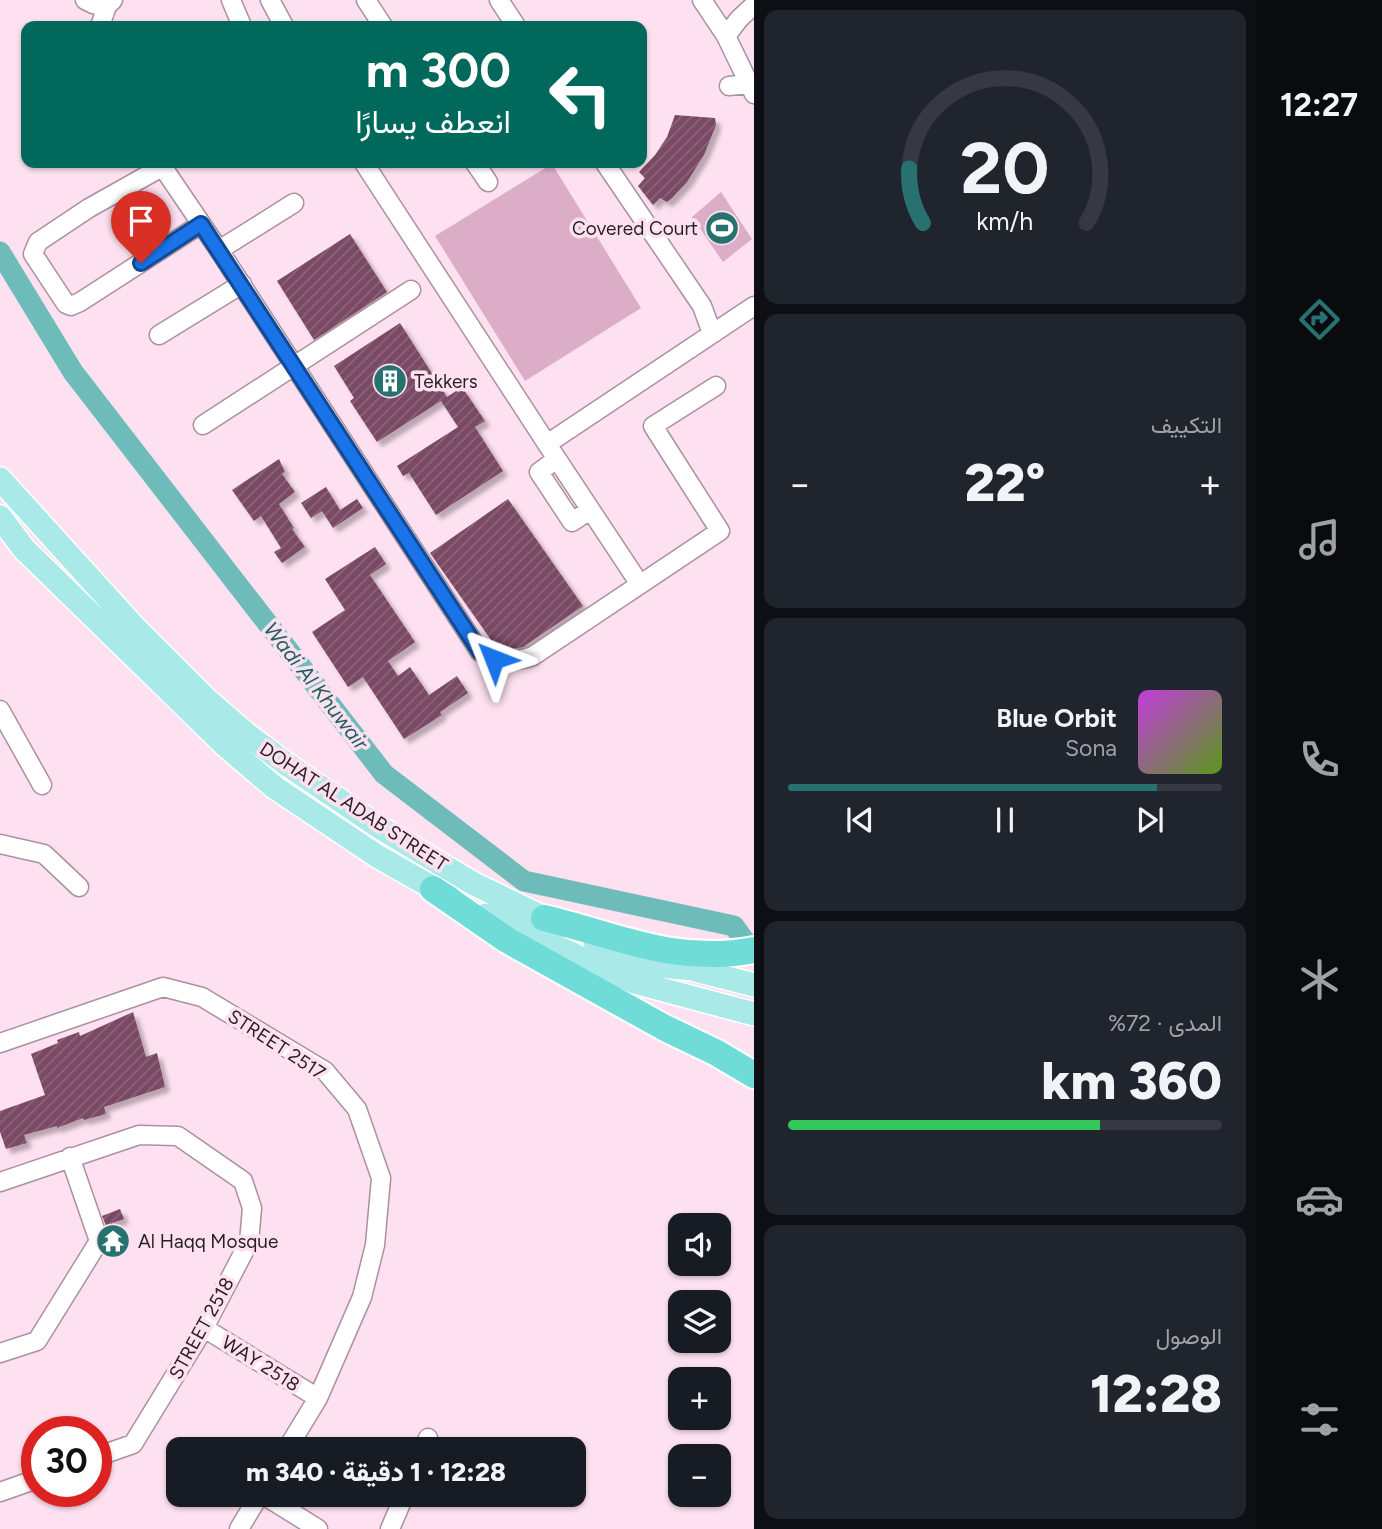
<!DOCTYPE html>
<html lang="ar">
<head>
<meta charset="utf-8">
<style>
  body { margin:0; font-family:Figtree,Vazirmatn,sans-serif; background:#20242c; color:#f1f3f6; direction:rtl; height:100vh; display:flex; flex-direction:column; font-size:26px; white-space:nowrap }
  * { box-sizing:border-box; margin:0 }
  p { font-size:23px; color:#9ea1a6 }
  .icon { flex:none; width:38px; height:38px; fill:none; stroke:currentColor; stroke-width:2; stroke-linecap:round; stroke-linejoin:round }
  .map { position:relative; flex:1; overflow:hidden; direction:ltr }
  .side { display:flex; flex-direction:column; gap:10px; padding:10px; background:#0d0f14; width:502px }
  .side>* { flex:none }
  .banner { position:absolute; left:21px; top:21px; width:626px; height:147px; border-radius:14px; box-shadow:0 2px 5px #0004; direction:rtl; background:#00695c; color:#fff; overflow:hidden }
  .tools { position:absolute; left:668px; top:1213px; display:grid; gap:14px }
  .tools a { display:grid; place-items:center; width:63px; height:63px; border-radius:14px; background:#171b24; box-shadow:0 2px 5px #0004; font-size:35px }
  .speed { position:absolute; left:21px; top:1416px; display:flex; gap:14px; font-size:35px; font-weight:700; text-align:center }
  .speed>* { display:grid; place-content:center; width:91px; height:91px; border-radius:50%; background:#171b24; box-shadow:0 2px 5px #0004; line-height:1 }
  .speed .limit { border:10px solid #d22; background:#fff; color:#111 }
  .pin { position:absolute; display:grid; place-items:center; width:60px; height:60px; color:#fff; margin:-72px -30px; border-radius:50% 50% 50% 0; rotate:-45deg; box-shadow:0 0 7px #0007 }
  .pin .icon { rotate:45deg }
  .me { position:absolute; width:77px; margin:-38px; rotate:315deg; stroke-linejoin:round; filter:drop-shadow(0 0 5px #0008) }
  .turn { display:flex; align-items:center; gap:24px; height:147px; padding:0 21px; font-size:32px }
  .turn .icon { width:91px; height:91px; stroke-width:2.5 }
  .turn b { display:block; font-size:49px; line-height:60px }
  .big { font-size:52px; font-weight:800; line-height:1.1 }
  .side .tile { flex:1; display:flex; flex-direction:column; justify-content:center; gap:10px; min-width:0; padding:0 24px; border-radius:14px; background:#20242c }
  .side .dial { align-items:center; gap:0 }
  .dial svg { height:182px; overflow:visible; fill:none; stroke:#363941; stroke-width:7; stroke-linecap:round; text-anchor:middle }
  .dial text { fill:#f1f3f6; stroke:none }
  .song { display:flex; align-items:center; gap:21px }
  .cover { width:84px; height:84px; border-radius:10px; background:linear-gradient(135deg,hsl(290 70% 55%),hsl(90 70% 35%)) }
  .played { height:7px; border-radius:4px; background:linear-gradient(90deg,#277270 85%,#363941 85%) }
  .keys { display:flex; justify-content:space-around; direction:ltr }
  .heat { display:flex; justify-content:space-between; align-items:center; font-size:38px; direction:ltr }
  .charge { height:10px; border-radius:5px; background:linear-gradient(90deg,#34c759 72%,#363941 0) }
  .trip { position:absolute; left:166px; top:1437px; width:420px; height:70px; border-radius:14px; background:#171b24; box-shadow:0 2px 5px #0004; font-weight:800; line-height:70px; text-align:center; direction:rtl }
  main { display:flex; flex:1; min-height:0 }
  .tabs { display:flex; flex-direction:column; width:126px; justify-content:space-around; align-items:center; background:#090b0e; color:#9ea1a6 }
  .tabs .icon { width:49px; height:49px }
  .tabs .selected { color:#277270 }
  .tabs b { font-size:32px; color:#f1f3f6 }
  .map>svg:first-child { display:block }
  .garden { fill:#dcadc6 }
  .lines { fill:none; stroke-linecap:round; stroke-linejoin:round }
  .river { stroke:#6ebcb9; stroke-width:21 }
  .building { fill:url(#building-hatch); filter:url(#shadow) }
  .minor-casing { stroke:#ab909e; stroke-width:21 }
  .major-casing { stroke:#fff; stroke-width:26 }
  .highway-casing { stroke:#fff; stroke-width:30 }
  .minor { stroke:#fff; stroke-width:18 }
  .major { stroke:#a9eae8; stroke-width:23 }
  .highway { stroke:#70dcd8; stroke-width:26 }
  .route-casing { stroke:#114b97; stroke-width:18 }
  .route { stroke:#1a73e8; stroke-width:12 }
  .labels { text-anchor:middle; stroke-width:7; stroke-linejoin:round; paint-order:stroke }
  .poi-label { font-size:19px; fill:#291f24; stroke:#fee1f0; text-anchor:start }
  .street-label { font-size:19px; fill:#291f24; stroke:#fee1f0 }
  .water-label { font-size:21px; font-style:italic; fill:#20615f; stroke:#fee1f0 }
</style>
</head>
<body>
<main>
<nav class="tabs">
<b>12:27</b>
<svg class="icon selected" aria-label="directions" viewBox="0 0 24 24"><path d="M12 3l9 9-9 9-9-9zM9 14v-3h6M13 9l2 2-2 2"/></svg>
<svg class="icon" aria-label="music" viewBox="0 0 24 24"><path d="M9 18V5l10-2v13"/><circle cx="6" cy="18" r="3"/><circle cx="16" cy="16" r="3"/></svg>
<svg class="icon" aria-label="phone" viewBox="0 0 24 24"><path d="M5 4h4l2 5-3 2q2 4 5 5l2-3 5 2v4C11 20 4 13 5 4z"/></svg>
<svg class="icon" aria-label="climate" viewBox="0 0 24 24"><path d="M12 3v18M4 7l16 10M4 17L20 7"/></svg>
<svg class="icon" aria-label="car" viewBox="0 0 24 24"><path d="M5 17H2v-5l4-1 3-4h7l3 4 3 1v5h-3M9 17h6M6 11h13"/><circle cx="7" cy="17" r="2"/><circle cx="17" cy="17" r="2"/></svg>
<svg class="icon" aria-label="filters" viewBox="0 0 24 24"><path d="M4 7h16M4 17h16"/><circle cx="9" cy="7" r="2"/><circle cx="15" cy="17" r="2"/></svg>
</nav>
<section class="side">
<div class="tile dial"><svg viewBox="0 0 100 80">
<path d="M14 69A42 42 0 1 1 86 69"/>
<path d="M14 69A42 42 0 0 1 8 45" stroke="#277270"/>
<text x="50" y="56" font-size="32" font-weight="700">20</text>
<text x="50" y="72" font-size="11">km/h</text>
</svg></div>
<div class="tile"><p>التكييف</p>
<div class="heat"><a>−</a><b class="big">22°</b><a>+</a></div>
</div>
<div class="tile">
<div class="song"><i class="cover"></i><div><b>Blue Orbit</b><p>Sona</p></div></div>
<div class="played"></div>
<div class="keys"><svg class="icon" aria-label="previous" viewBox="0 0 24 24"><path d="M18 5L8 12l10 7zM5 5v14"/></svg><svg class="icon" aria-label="pause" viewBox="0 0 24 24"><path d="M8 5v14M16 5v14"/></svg><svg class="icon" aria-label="next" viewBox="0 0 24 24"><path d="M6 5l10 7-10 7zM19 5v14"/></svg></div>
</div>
<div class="tile"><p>المدى · 72%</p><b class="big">360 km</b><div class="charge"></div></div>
<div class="tile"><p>الوصول</p><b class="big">12:28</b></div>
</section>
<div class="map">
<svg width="754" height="1529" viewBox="0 0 754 1529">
  <defs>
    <pattern id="building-hatch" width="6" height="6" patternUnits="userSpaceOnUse" patternTransform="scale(1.75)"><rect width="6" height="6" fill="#7a4864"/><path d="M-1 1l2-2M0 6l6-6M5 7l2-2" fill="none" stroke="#8b657a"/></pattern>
    <filter id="shadow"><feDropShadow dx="5" dy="5" stdDeviation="2" flood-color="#0004"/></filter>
  </defs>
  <rect width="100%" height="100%" fill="#fee1f0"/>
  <path class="garden" d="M552 164 641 308 525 381 435 236Z
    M721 192 752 239 723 262 692 217Z"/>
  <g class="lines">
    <path class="river" d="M0 252 73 372 384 774 524 881 734 926 754 954"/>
  </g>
  <path class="building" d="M675 115 715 118 716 125 704 155 687 182 672 198 667 202 660 198 653 205 638 186 645 178 639 172 655 155 667 137Z
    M350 234 387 292 314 340 277 281Z
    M400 323 447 397 462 387 485 421 475 427 503 471 436 515 409 473 403 476 397 466 458 427 441 401 447 397 377 442 350 401 354 398 334 366Z
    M279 459 285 472 282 474 295 492 279 504 294 528 292 529 305 547 282 563 274 552 281 548 261 516 254 521 232 490Z
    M326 487 340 510 357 499 363 508 333 528 322 511 311 518 301 503Z
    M508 499 583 606 523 647 512 649 496 647 430 553Z
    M375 547 386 564 370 575 415 642 388 661 398 676 410 667 429 695 457 676 468 693 440 712 442 715 404 739 363 677 348 687 312 632 345 610 325 579Z
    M133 1012 146 1057 157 1053 165 1087 104 1107 106 1114 84 1120 83 1118 57 1128V1126L24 1135 27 1143 6 1149 0 1132V1111L45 1095 31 1054 58 1043 57 1040 79 1032 80 1036Z
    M120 1209 124 1219 112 1223 116 1233 107 1228 102 1216Z"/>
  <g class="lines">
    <g class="minor-casing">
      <path id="minor" d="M85 0 93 4 107 6
        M231 0 242 26
        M270 0 284 26
        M366 0 383 26
        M499 0 516 26
        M702 0 726 36 754 94
        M100 26 107 6 113 0
        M726 36 739 19 754 5
        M729 86 749 84
        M160 163 219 250 480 652C499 662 513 663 533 656L720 531 653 426 716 386
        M364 163 547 444
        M475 163 488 182
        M605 163 702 306 712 333
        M162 167 89 208 38 242 33 254 66 304 71 306 80 302 201 224
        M219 250 294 203
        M159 335 242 284
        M203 425 411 290
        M557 459 539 472 572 522 590 510
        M639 583 547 444 754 306
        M0 710 42 785
        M0 844 44 854 79 887
        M0 1043 163 987 202 997 325 1071 357 1109 381 1178 375 1245 362 1297 318 1398 287 1449
        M0 1182 139 1135 178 1136 243 1181 252 1208 249 1242 204 1328 133 1444 96 1457
        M204 1328 318 1398
        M0 1353 37 1341 99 1241 70 1157
        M423 1449 428 1438
        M0 1492 37 1479
        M262 1494 318 1529
        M239 1529 260 1494
        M390 1529 405 1494"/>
    </g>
    <g class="major-casing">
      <path id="major" d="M0 479 135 628 206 699 245 733 285 763 379 827 474 884 561 926
        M0 517 24 549 225 745 274 787 377 856 449 897
        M486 915 634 982 754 1014
        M595 942 652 965 692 969 754 985"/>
    </g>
    <g class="highway-casing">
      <path id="highway" d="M433 889 507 940 665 1028 717 1053 754 1075
        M544 918C619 936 675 965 754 950"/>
    </g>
    <use href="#minor" class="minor"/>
    <use href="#major" class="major"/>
    <use href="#highway" class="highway"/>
  </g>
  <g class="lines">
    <g class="route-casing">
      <path id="route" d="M141 263 201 224 480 652 494 659"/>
    </g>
    <use href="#route" class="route"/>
  </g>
  <defs>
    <g id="stadium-disc" transform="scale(1.75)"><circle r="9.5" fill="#277270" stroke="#fee1f0"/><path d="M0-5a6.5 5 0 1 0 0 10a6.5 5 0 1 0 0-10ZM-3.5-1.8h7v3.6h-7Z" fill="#fff"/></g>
    <g id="building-disc" transform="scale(1.75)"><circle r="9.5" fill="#277270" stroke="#fee1f0"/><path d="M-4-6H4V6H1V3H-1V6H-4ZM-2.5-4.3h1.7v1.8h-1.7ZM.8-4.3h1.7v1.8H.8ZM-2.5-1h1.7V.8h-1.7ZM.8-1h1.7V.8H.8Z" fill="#fff"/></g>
    <g id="temple-disc" transform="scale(1.75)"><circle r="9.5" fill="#277270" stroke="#fee1f0"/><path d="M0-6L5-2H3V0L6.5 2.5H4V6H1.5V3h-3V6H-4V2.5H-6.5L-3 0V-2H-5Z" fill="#fff"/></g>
  </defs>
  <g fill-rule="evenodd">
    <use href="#stadium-disc" x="722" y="228"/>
    <use href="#building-disc" x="390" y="381"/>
    <use href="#temple-disc" x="113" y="1241"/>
  </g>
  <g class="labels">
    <g class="poi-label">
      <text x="698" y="235" text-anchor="end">Covered Court</text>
      <text x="414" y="388">Tekkers</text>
      <text x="138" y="1248">Al Haqq Mosque</text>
    </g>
    <g class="street-label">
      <text transform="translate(354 806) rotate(33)" y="7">DOHAT AL ADAB STREET</text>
      <text transform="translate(277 1044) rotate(33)" y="7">STREET 2517</text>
      <text transform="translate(201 1328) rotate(-61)" y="7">STREET 2518</text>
      <text transform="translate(261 1363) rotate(32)" y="7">WAY 2518</text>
    </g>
    <g class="water-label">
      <text transform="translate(316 686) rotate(52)" y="7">Wadi Al Khuwair</text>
    </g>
  </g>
</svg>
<div class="tools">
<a><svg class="icon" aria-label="sound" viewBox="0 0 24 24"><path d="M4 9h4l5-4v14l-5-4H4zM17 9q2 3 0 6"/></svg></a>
<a><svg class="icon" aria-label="layers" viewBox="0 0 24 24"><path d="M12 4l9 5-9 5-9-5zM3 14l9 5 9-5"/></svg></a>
<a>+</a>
<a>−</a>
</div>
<div class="speed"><div class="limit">30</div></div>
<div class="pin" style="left:141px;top:263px;background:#d93025"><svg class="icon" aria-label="arrive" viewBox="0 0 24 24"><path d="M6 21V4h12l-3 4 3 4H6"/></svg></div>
<svg class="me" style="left:494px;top:659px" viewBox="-20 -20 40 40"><path d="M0-17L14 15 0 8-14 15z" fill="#1a73e8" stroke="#fff" stroke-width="4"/></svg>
<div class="trip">12:28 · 1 دقيقة · 340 m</div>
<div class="banner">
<div class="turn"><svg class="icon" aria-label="left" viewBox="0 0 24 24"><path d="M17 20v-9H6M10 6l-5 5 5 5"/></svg><div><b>300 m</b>انعطف يسارًا</div></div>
</div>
</div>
</main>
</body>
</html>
